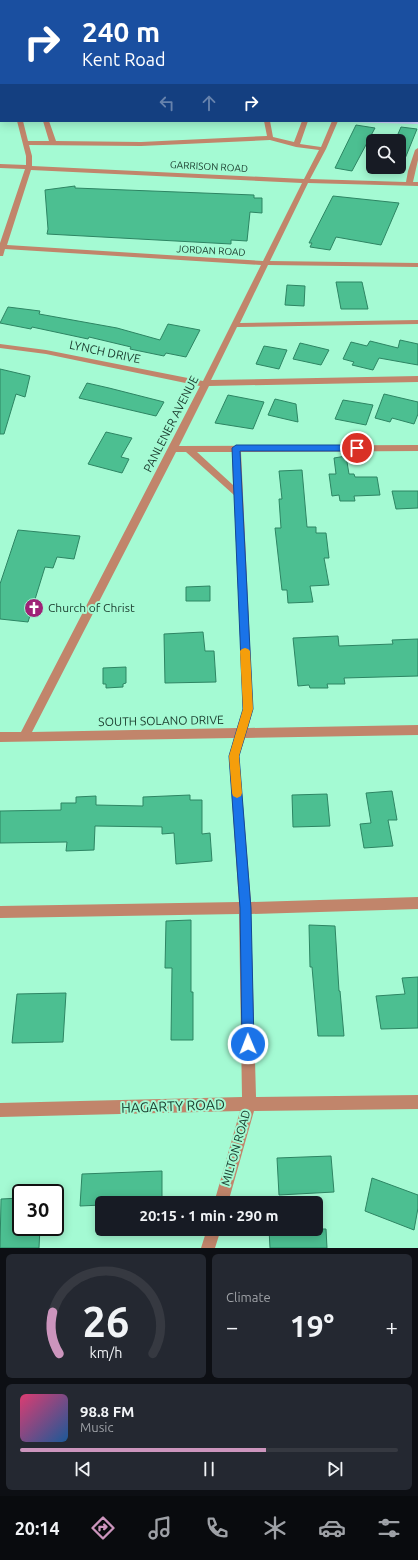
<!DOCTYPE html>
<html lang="en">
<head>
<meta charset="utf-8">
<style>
  body { margin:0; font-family:Ubuntu,sans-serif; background:#242831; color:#f1f3f6; height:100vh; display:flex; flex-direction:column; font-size:15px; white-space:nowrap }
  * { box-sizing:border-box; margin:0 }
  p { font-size:13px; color:#9ea1a6 }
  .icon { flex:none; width:22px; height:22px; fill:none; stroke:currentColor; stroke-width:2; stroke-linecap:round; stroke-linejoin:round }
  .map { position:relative; height:1248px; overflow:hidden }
  .panel { display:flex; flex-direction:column; gap:6px; padding:6px; background:#0d0f14; flex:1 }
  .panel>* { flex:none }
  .guide { position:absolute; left:0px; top:0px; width:418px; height:122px; box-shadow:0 2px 10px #0003; background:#1a4fa0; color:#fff; overflow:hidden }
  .controls { position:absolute; left:366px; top:134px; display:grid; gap:8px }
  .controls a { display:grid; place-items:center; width:40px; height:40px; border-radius:6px; background:#171b24; box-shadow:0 2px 10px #0003; font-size:20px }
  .speed { position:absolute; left:12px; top:1184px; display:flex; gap:8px; font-size:20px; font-weight:700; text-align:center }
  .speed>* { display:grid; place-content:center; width:52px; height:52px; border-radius:50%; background:#171b24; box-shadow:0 2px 10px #0003; line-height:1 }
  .speed .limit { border:2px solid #111; border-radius:6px; background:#fff; color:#111 }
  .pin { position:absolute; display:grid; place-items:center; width:34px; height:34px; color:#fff; margin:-17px; border:2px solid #fff; border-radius:50%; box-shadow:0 1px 4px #0007 }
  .me { position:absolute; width:44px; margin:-22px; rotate:359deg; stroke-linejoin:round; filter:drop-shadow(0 0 3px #0008) }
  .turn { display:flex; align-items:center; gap:14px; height:84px; padding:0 16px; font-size:18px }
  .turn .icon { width:52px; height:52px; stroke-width:2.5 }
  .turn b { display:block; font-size:28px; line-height:34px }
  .lanes { display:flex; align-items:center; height:38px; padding:0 16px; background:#0003; justify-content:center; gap:20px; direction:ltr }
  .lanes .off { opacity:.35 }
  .big { font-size:30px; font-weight:700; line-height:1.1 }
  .panel .widget { flex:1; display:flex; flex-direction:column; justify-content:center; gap:6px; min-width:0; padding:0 14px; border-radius:6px; background:#242831 }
  .panel .dial { align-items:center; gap:0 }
  .dial svg { height:104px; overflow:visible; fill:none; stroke:#363941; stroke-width:7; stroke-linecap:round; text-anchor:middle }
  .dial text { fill:#f1f3f6; stroke:none }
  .song { display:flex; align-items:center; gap:12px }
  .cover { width:48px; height:48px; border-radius:6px; background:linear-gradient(135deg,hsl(340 70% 55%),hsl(210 70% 35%)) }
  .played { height:4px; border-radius:2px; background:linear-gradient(90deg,#cc95bd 65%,#363941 65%) }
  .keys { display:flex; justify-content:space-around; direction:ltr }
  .heat { display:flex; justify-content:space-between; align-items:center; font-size:22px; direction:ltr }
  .panel .tiles { flex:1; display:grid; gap:6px; grid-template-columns:1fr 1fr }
  .widget:last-child { grid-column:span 2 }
  .trip { position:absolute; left:95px; top:1196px; width:228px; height:40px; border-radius:6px; background:#171b24; box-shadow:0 2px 10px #0003; font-weight:700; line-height:40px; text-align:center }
  .dock { display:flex; height:64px; justify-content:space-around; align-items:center; background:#090b0e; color:#9ea1a6 }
  .dock .icon { width:28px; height:28px }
  .dock .current { color:#cc95bd }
  .dock b { font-size:18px; color:#f1f3f6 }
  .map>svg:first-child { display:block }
  .green { fill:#cccdfd }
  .building { fill:#4cbf91; stroke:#2d8563 }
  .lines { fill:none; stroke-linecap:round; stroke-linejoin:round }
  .minor { fill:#c1856b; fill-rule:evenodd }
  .route { fill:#1a73e8; stroke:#114b97 }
  .slow { fill:#f59e0b }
  .labels { text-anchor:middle; stroke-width:4; stroke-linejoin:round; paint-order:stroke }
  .far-street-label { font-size:10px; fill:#1e4132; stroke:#a4fad3 }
  .street-label { font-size:12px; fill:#1e4132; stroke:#a4fad3 }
  .poi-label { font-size:12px; fill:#1e4132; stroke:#a4fad3; text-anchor:start }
  .near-street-label { font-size:14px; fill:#1e4132; stroke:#a4fad3 }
</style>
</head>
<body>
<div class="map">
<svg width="418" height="1248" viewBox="0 0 418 1248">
  <rect width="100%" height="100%" fill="#a4fad3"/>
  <path class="green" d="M417 69 418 124 347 122 348 121H417Z"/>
  <path class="building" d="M356 125 375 128 352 171 335 168Z
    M401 127 417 129 400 171 383 168 399 167V141H395Z
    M75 186V188L254 195V198H262V213L250 212 247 241 231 240V244L47 234 48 229 45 190Z
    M333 196 399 203 381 245 336 237 330 250 310 247 312 243H309Z
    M336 282H362L368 309H341Z
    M287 285 305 286 304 306 285 305Z
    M8 307 40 311 39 314 117 328 160 340 168 324 200 330 186 357 166 353 164 356 130 349 131 347 89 337 88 339 32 327 31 329 0 323Z
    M400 340 418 344V365L379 358 373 370 352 365 354 362 343 359 351 342 367 346 370 341 398 348Z
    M300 343 329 350 321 365 293 359Z
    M264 346 287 350 279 369 256 364Z
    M0 369 30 376 25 397 16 394 4 434H0Z
    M87 383 109 388 164 402 156 416 79 398Z
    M384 394 418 402V414L414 424 392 418 390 422 375 418Z
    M228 395 264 402 253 429 215 423Z
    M275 399 296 404 298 422 268 415Z
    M343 400 373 405 366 425 335 419Z
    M106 432 132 438 121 457 129 459 122 473 88 464Z
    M346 456 349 474H354L355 477H377L380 495 354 496 355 501H340L339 495 332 496 329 474H336L334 458Z
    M302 470 307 527H316V533H326L329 558H324L329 585 310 586 313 602 288 603 287 590H282L275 528H281L279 499H282L279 471Z
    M392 491H418V508L396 509Z
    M18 530 80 536 74 559 57 557 53 568 45 567 28 622 0 619V584Z
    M210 586V601H186V587Z
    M203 632 205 651H214L216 682 165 683 164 634Z
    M338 636 339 646 393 644 392 640 418 639V676L344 678 345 684H327L328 688H310L309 685 298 686 293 638Z
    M126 667V683L123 684V687L106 688V684H103V668Z
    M392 791 397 820H388L393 846 364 848 360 824 371 823 366 793Z
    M327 794 330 826 293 827 292 795Z
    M190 795V800H202V834L210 833 212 861 176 864 174 833 162 834V827L95 826 94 850 66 851 67 842 0 843V811L61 810V803H76V797L96 796V805L143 806V797Z
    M191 920V992H193V1040H171L172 968H165L166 921Z
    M309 925 335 926 339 991H340L344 1036H318L312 967H310Z
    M418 977V1028L381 1029 376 996 405 994 402 978Z
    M66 993 63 1042 12 1043 17 994Z
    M331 1156 334 1192 279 1195 277 1158Z
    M162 1171V1203H102V1205L80 1206 82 1174Z
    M372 1178 418 1195V1208L414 1230 365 1211Z
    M21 1198V1227H40L39 1248H0L1 1199Z
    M269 1229H326L327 1248H270Z"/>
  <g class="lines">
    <path class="minor" d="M4 0H10V1H4Z
      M116 0H122V1H116Z
      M417 26 418 27V32L417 31Z
      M417 44H418V48H417Z
      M417 59H418V63H417Z
      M0 79H1V83H0Z
      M17 121H23L28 141H49L43 121H49L56 141 141 142 267 136 264 121H270L273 137 294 142 302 121H308L300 144 321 147 332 121H338L326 149 310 179 406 182 408 171 415 150 418 148V160L413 182H418V186L308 183 270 261 418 263V267L268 265 240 323 418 320V324L237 327 211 380 418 376V382L209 386 179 446 418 445V451L241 452 253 709 248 728 418 725V735L245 738 239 756 251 902 418 897V909L251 914 256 1097 418 1095V1109L254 1111 228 1203H214L240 1111 0 1117V1103L242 1097 239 914 0 918V906L239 902 229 756 234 738 0 742V732H21L200 386 46 354 0 348V344L46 350 203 381 261 265 5 249 3 256H0V243L25 169 0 168V164L26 165V156ZM270 140 296 147 319 150 304 179 32 166V156L29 145 141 146ZM31 170 302 183 263 261 7 245ZM176 452H186L234 495 243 709 237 728 32 732ZM197 452H232L233 485Z
      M207 1229H221L215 1248H201Z"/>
  </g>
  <path class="route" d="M236 445H357L361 448 357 451H240L253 709 239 756 251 908 254 1044 252 1048 248 1049 243 1048 242 1044 240 908 229 756 243 709 232 448Z"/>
  <path class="slow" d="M245 648 248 649 250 651 253 709 239 756 242 793 241 796 237 798 233 796 232 793 229 756 243 709 240 651 242 649Z"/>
  <defs>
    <g id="church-disc" transform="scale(1)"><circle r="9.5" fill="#9e2277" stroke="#a4fad3"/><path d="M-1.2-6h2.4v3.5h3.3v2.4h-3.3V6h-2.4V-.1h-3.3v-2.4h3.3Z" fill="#fff"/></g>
  </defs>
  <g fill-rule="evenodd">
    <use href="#church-disc" x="34" y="608"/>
  </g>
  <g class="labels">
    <g class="far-street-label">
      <text transform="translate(209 166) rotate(3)" y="4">GARRISON ROAD</text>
      <text transform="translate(211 250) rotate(3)" y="4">JORDAN ROAD</text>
    </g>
    <g class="street-label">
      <text transform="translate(105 352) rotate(12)" y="4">LYNCH DRIVE</text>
      <text transform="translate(171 424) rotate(-63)" y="4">PANLENER AVENUE</text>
      <text transform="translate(161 721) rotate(-1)" y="4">SOUTH SOLANO DRIVE</text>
      <text transform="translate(236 1148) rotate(-74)" y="4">MILTON ROAD</text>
    </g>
    <g class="poi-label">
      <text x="48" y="612">Church of Christ</text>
    </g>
    <g class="near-street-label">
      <text transform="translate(173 1106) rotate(-2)" y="5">HAGARTY ROAD</text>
    </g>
  </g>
</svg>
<div class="controls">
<a><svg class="icon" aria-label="search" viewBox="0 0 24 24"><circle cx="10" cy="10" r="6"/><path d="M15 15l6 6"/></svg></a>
</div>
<div class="speed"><div class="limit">30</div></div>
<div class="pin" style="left:357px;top:448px;background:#d93025"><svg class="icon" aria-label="arrive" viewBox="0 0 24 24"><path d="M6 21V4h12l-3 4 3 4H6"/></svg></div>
<svg class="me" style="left:248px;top:1044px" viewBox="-20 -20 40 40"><circle r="17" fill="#1a73e8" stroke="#fff" stroke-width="3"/><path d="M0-11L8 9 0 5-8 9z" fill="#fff"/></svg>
<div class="trip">20:15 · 1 min · 290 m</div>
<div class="guide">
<div class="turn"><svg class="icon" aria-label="right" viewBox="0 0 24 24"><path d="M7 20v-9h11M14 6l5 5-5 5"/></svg><div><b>240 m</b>Kent Road</div></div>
<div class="lanes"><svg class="icon off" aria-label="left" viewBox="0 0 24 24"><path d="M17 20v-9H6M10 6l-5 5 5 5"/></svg><svg class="icon off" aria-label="ahead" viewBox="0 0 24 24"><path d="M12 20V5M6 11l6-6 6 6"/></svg><svg class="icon" aria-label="right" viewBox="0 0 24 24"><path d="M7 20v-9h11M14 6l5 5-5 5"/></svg></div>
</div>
</div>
<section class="panel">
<div class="tiles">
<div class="widget dial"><svg viewBox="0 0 100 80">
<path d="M14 69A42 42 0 1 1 86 69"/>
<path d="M14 69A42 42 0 0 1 9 37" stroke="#cc95bd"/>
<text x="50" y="56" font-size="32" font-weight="700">26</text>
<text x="50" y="72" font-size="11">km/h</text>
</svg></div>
<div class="widget"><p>Climate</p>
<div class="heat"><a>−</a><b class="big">19°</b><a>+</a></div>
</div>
<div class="widget">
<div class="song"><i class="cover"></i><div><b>98.8 FM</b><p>Music</p></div></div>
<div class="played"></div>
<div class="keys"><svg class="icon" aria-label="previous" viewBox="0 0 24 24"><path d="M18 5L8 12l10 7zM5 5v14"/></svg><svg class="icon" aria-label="pause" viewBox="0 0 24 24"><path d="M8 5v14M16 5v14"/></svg><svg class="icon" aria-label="next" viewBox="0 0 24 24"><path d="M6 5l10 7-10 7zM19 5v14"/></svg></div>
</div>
</div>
</section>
<nav class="dock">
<b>20:14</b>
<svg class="icon current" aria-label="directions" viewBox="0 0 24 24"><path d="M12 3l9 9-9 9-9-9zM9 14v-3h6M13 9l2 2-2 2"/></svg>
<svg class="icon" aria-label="music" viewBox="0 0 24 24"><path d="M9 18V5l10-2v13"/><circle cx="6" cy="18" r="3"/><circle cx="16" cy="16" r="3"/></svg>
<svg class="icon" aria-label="phone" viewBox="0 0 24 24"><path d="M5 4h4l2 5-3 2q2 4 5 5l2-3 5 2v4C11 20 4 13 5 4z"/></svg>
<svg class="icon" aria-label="climate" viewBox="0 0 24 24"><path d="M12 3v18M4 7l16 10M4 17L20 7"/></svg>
<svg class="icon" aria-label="car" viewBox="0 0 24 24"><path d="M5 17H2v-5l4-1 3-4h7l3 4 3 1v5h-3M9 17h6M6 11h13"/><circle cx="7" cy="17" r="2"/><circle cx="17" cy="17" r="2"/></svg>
<svg class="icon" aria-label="filters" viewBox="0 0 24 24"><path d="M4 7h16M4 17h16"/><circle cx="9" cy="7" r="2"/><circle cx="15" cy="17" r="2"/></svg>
</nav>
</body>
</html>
